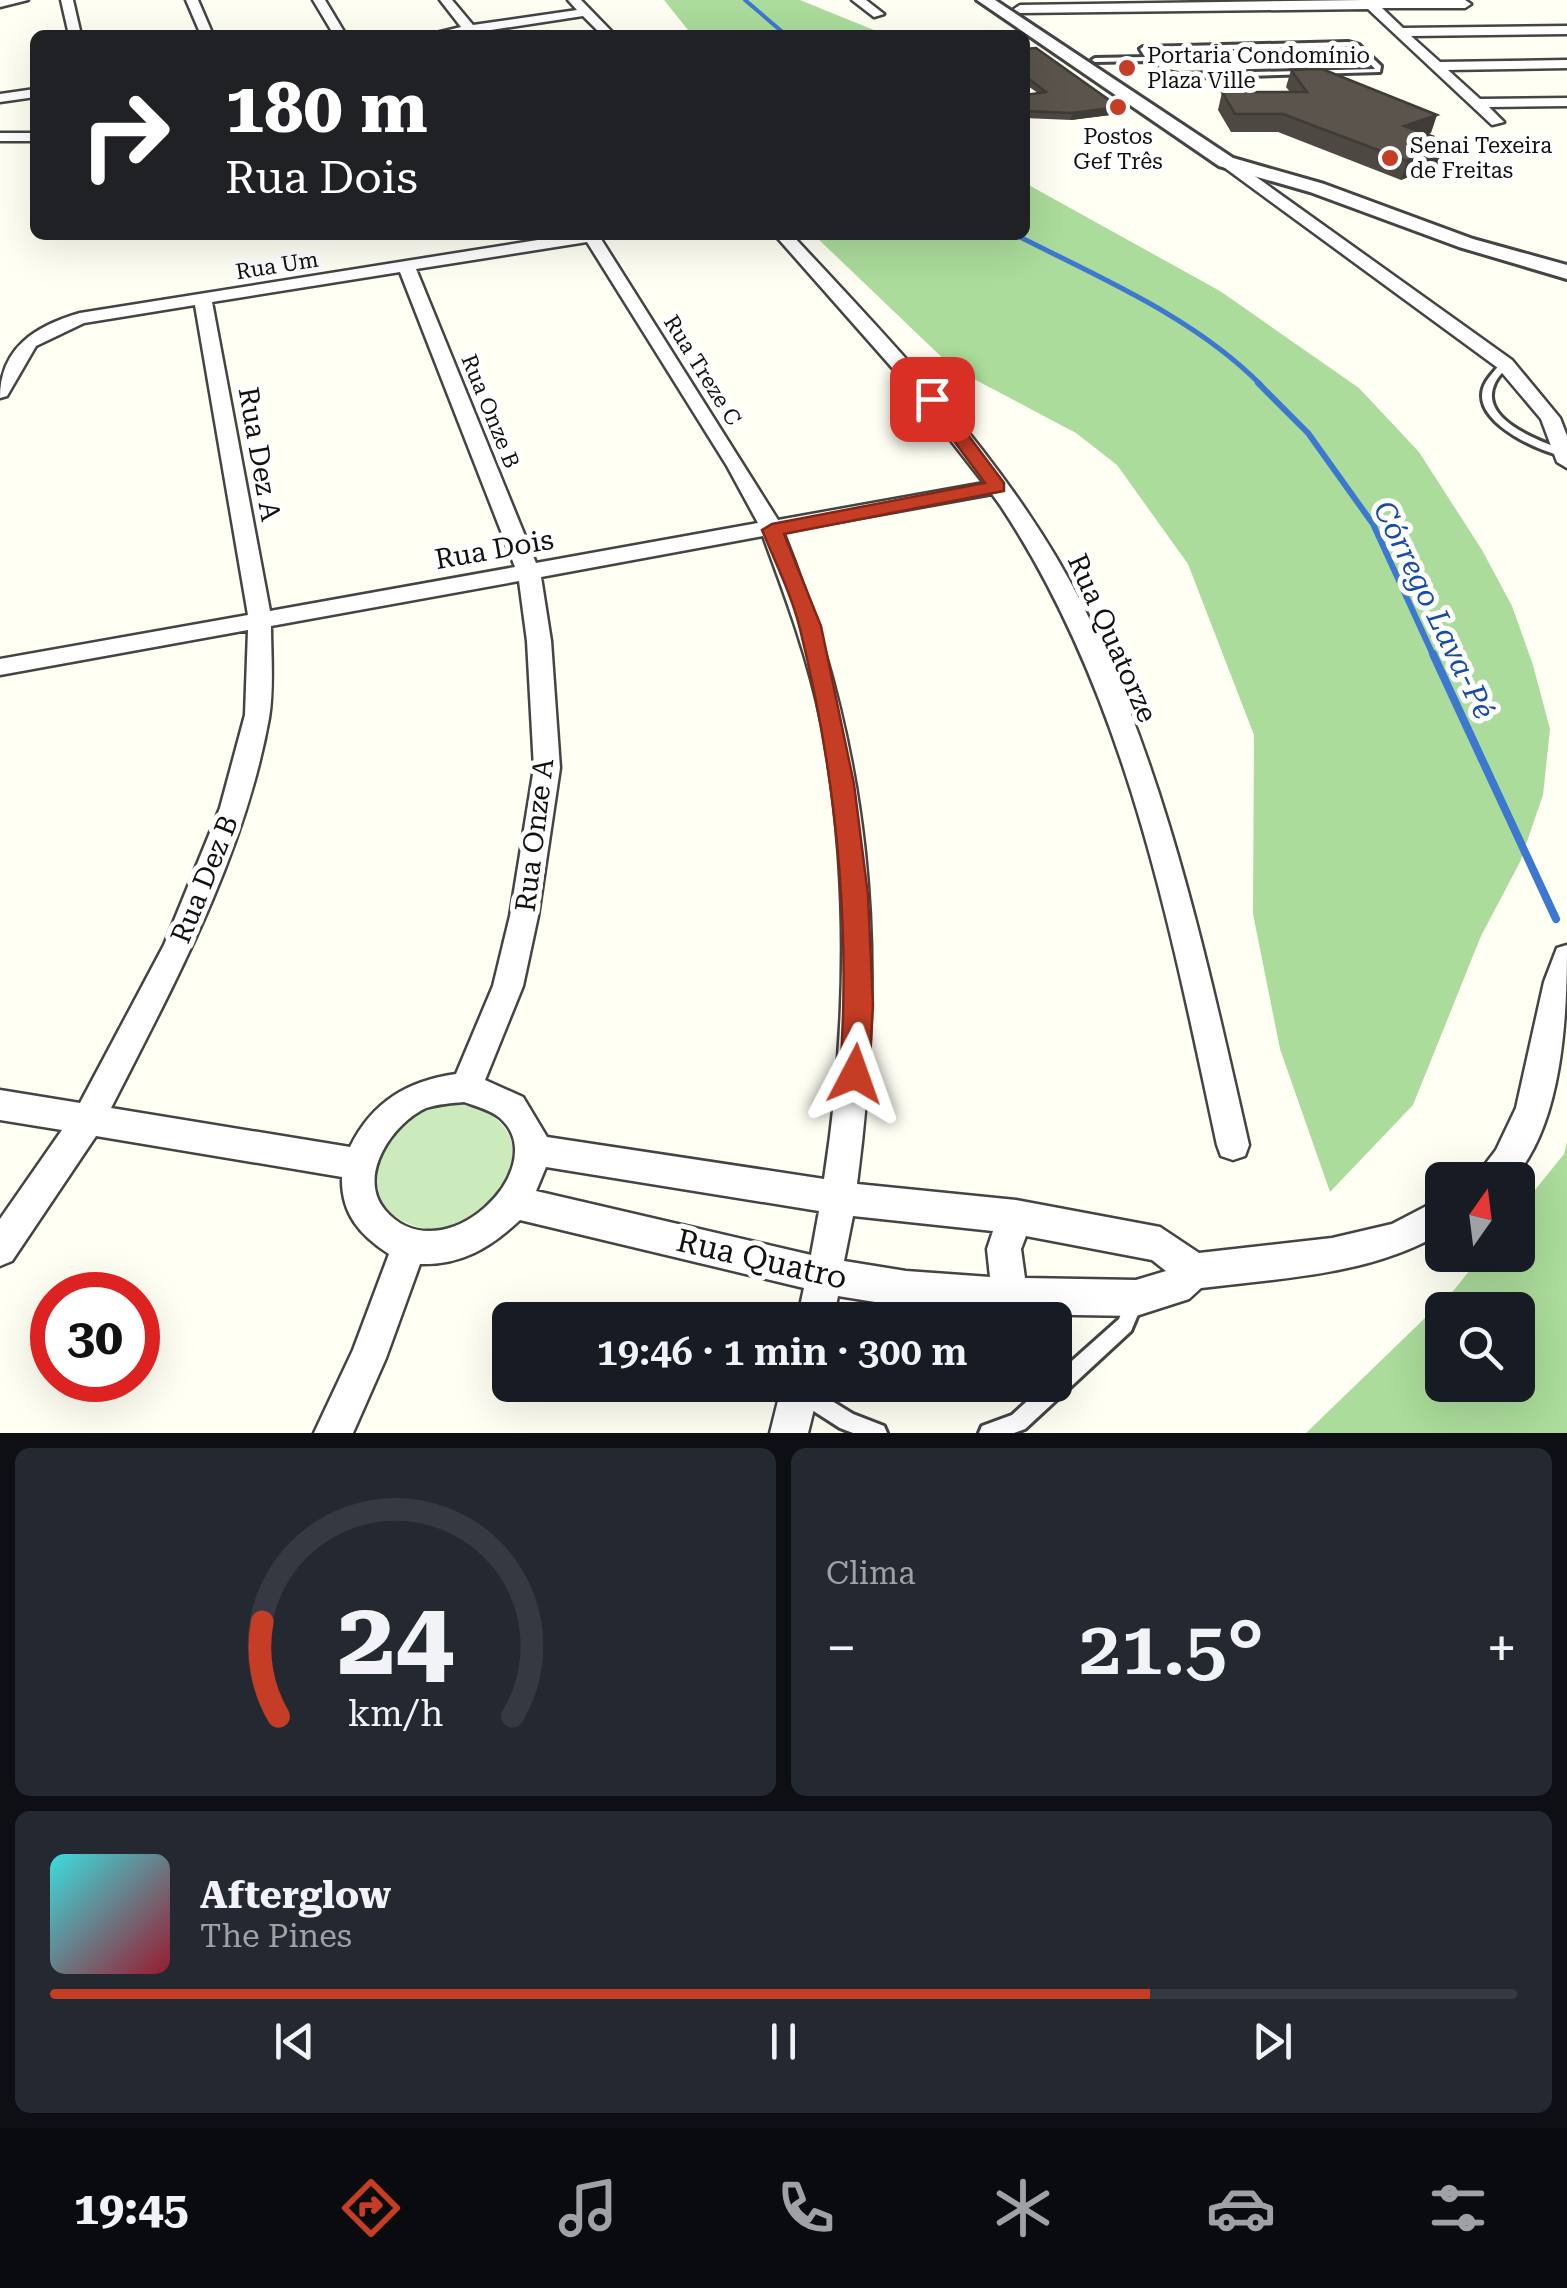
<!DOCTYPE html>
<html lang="pt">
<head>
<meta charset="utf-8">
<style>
  body { margin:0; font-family:"Roboto Serif",serif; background:#242831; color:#f1f3f6; height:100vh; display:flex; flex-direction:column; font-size:38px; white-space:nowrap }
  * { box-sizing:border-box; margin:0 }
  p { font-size:32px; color:#9ea1a6 }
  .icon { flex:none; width:55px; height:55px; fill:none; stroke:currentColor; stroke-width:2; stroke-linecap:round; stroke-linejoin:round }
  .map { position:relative; height:1433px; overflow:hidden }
  .sheet { display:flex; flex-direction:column; gap:15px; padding:15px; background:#0d0f14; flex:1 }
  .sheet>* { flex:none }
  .banner { position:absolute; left:30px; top:30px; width:1000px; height:210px; border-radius:15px; box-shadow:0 10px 40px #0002; background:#202124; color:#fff; overflow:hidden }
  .needle { width:65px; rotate:14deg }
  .buttons { position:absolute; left:1425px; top:1162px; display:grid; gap:20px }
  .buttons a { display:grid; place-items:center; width:110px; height:110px; border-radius:15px; background:#171b24; box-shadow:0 10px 40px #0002; font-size:50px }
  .speed { position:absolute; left:30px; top:1272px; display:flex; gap:20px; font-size:50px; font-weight:700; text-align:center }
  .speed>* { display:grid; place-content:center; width:130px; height:130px; border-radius:50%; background:#171b24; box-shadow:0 10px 40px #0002; line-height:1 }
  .speed .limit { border:15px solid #d22; background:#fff; color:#111 }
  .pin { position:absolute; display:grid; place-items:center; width:85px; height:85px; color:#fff; margin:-42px; border-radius:20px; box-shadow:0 5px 15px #0006 }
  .me { position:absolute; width:110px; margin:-55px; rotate:4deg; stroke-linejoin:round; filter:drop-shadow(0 0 8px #0008) }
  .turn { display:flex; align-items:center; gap:35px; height:210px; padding:0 30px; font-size:45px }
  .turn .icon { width:130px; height:130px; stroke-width:2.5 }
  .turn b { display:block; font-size:70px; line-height:85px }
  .big { font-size:75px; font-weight:600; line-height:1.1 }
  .sheet .tile { flex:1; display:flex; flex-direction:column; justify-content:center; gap:15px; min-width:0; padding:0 35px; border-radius:15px; background:#242831 }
  .sheet .dial { align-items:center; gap:0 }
  .dial svg { height:260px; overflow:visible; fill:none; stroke:#363941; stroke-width:7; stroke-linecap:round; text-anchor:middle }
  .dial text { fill:#f1f3f6; stroke:none }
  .song { display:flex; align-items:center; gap:30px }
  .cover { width:120px; height:120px; border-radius:15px; background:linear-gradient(135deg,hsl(180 70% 55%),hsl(350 70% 35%)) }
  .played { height:10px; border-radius:5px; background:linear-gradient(90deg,#c53d24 75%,#363941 75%) }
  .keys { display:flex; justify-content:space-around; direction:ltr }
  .heat { display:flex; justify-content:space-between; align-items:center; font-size:55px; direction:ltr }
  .sheet .tiles { flex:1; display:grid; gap:15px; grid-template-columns:1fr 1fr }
  .tile:last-child { grid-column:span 2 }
  .trip { position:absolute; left:492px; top:1302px; width:580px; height:100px; border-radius:15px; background:#171b24; box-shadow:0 10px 40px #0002; font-weight:600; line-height:100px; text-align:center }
  .tab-bar { display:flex; height:160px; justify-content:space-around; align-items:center; background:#090b0e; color:#9ea1a6 }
  .tab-bar .icon { width:70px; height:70px }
  .tab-bar .selected { color:#c53d24 }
  .tab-bar b { font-size:45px; color:#f1f3f6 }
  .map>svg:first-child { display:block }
  .green { fill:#cbebbc }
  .forest { fill:#abdc9b; fill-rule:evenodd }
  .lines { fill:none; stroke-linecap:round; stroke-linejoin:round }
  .stream-far3 { stroke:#3d78d0; stroke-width:4 }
  .stream-far2 { stroke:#3d78d0; stroke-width:5 }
  .stream-far1 { stroke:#3d78d0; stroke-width:6 }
  .stream { stroke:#3d78d0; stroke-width:8 }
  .service-casing { stroke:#444; stroke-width:6 }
  .minor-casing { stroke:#444; stroke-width:5 }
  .tertiary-casing { stroke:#444; stroke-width:6 }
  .service { fill:#fff; fill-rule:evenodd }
  .minor { fill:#fff; fill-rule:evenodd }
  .tertiary { fill:#fff; fill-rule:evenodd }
  .wall { fill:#4d4842 }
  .shaded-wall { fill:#3f3b36 }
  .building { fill:#5a544d; stroke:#3f3b36; stroke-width:2.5 }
  .route { fill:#c53d24; stroke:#802817; stroke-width:2.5 }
  .poi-dot { fill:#c53d24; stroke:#fff; stroke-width:4 }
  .labels { text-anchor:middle; stroke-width:10; stroke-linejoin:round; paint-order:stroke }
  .far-poi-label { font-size:22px; fill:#111; stroke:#fff; text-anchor:start }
  .far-street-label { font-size:22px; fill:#111; stroke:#fff }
  .street-label { font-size:28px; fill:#111; stroke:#fff }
  .water-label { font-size:30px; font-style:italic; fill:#164ba7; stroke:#fff }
  .near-street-label { font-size:32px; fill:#111; stroke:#fff }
</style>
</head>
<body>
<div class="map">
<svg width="1567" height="1433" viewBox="0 0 1567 1433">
  <rect width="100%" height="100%" fill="#fffff4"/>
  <path class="green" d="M462 1104C570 1126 486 1264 403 1221 356 1197 382 1135 417 1114 431 1106 446 1105 462 1104Z"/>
  <path class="forest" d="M664 0H800L886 35H692Z
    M1025 183 1220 291 1359 388 1419 452 1482 550 1512 606 1533 665 1550 729 1543 795 1520 862 1481 936 1413 1105 1330 1192 1280 1049 1253 914 1254 735 1188 564 1117 465 1076 433 953 368 814 235H1025Z
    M1567 1142V1433H1306L1454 1290 1482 1255H1518V1211L1564 1154ZM1442 1310H1518V1385H1442Z"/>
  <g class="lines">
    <path class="stream-far3" d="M745 0 786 35"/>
    <path class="stream-far2" d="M1016 235C1100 278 1194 317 1261 385"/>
    <path class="stream-far1" d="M1258 383 1308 433 1373 524 1434 657"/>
    <path class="stream" d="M1433 654 1556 919"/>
    <g class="service-casing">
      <path id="service" d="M1348 42 1359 45 1381 66 1380 72 1178 78 1154 72 1147 61 1095 62 1092 60 1095 58 1145 57 1140 49 1143 47ZM1348 46 1355 47 1375 69 1178 74 1158 70 1147 51Z
        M1505 361 1510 364C1505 370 1498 376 1495 383 1477 420 1542 442 1567 451V457C1542 453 1481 426 1482 395 1482 382 1494 372 1502 362Z
        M1135 1291 1141 1294 1144 1300 1131 1331 1025 1429 1014 1433H979L982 1426 1012 1415 1045 1385H1055V1376L1119 1319 1129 1294Z
        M806 1385 853 1414 884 1426 887 1433H853L840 1428 798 1401 796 1394 798 1387Z"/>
    </g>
    <g class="minor-casing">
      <path id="minor" d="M0 0H28L0 7Z
        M61 0H73L81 35H69Z
        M186 0H198L213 35H201Z
        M313 0H325L346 35H334Z
        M440 0H452L473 25 577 10 568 0H581L615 35H602L583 16 478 32 480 35H428L461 27Z
        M852 0H866L884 14 874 17Z
        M1363 0H1465L1471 4 1465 8H1382L1403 28 1567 26V34L1411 36 1440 62 1567 60V68L1448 70 1480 99 1567 98V106L1489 107 1504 122 1492 125 1368 9 1020 13 1014 9 1020 5Z
        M35 89V97L0 102V94Z
        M0 133H35V141H0Z
        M1221 159H1231L1512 360 1560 418 1567 436V468L1557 462 1541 419 1498 368 1221 165Z
        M569 235H607L601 239 778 520 984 483 910 388 775 235H792C886 336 985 438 1056 557 1158 728 1205 952 1249 1145L1245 1156 1233 1160 1221 1156 1217 1145C1170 926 1126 694 1000 505L992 494 783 532C872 753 888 948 857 1184L1016 1200 1160 1227 1199 1253 1332 1238 1392 1224 1442 1198V1233C1369 1275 1284 1278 1201 1288L1189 1299 1136 1316 1010 1314 906 1307 838 1296 833 1320H797L804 1288 520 1220C490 1248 461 1265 420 1264L386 1358 353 1433H314L353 1350 389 1254C360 1235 341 1214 342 1177L96 1136 12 1261 0 1266V1219L62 1130 0 1120V1090L80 1103 164 945 220 808 245 715 248 630 0 675V659L248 615 195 305 84 323 36 346 7 396 0 398C0 348 35 326 80 313ZM587 242 727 466 758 523 536 563 416 269ZM400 272 515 567 270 611 212 302ZM763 536C786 598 809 660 822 725 850 875 847 1029 824 1179L547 1137 523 1097 485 1080 523 986 538 916 560 768 551 641 541 577ZM519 581 527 641 534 768 510 916 493 986 456 1074C407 1081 372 1102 350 1147L111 1108C174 984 244 857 269 718 274 688 271 655 271 626ZM464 1102C475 1106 491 1110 500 1118 556 1167 442 1277 385 1210 356 1176 393 1123 426 1108 438 1104 452 1103 464 1102ZM546 1167 819 1211 811 1255 536 1191ZM853 1216 993 1231 987 1249 990 1277 906 1271 844 1261ZM1026 1236 1152 1260 1166 1271 1136 1280 1025 1278 1021 1249Z
        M1567 945C1567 1015 1563 1125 1512 1180H1473L1496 1150 1516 1108 1544 982 1557 948Z
        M782 1385H820L808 1433H770Z"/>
    </g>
    <g class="tertiary-casing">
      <path id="tertiary" d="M977 0H995L1233 158 1324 184 1473 239 1567 265V279L1459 247 1310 192 1219 166Z"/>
    </g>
    <use href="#service" class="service"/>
    <use href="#minor" class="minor"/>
    <use href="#tertiary" class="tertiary"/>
  </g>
  <path class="wall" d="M1025 49 1118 114 1071 120 1025 118V95L1038 93 1025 84Z
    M1291 70 1431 133 1427 134 1451 143 1445 162 1401 180 1278 132H1231L1218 110 1222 92H1290L1286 87Z"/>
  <path class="shaded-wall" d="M1119 107 1118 114 1071 120 1072 113Z
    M1437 115 1431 133 1398 144 1404 126Z
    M1451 143 1445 162 1401 180 1407 161Z"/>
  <path class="building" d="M1036 48 1119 107 1072 113 1025 111V95L1046 92 1025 76V49Z
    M1322 69 1437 115 1404 126 1451 143 1407 161 1283 114H1235L1222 92H1307L1291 70Z"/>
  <path class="route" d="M932 394 938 395 1004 483V491L784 534 821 626 854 784 868 895 873 1005 869 1074 865 1083 855 1087 845 1083 840 1074C851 925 836 775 800 629 792 596 775 562 762 530L772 524 985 483 923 399Z"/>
  <g class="poi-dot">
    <circle cx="1127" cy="68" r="10"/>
    <circle cx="1118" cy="107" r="10"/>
    <circle cx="1390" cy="158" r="10"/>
  </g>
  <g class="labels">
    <g class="far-poi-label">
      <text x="1147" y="63">Portaria Condomínio<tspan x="1147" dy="25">Plaza Ville</tspan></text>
      <text x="1118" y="144" text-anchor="middle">Postos<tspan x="1118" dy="25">Gef Três</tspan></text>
      <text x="1410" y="153">Senai Texeira<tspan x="1410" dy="25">de Freitas</tspan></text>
    </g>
    <g class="far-street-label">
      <text transform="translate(277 265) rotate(-9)" y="8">Rua Um</text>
      <text transform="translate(703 370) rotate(58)" y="8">Rua Treze C</text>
      <text transform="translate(491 411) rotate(68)" y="8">Rua Onze B</text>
    </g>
    <g class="street-label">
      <text transform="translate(260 454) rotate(80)" y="10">Rua Dez A</text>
      <text transform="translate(494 549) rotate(-10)" y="10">Rua Dois</text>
      <text transform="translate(1113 638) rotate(66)" y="10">Rua Quatorze</text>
      <text transform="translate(534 835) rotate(-83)" y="10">Rua Onze A</text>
      <text transform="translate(204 879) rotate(-68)" y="10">Rua Dez B</text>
    </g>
    <g class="water-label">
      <text transform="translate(1434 610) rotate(64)" y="10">Córrego Lava-Pé</text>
    </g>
    <g class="near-street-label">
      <text transform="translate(762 1259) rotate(13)" y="11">Rua Quatro</text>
    </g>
  </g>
</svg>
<div class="buttons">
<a><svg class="needle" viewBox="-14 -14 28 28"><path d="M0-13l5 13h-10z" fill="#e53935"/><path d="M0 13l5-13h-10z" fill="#9ea1a6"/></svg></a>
<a><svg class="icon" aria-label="search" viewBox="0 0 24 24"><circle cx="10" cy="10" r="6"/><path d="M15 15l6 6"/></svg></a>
</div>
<div class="speed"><div class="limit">30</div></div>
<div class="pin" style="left:932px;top:399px;background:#d93025"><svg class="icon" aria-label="arrive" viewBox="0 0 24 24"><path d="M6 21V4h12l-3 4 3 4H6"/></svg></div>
<svg class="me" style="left:855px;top:1074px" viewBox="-20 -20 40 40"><path d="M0-17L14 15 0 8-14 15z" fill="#c53d24" stroke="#fff" stroke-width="4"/></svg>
<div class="trip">19:46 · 1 min · 300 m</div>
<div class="banner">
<div class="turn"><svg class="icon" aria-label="right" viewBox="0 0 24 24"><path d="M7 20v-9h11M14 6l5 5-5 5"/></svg><div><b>180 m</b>Rua Dois</div></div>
</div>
</div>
<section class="sheet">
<div class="tiles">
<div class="tile dial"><svg viewBox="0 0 100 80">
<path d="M14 69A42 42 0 1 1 86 69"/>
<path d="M14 69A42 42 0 0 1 9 40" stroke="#c53d24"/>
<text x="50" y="56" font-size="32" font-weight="700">24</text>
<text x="50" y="72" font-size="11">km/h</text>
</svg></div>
<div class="tile"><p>Clima</p>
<div class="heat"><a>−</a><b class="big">21.5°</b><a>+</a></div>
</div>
<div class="tile">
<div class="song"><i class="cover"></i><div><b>Afterglow</b><p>The Pines</p></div></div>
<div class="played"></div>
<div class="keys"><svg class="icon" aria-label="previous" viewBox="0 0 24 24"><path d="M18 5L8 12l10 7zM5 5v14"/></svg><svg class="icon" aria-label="pause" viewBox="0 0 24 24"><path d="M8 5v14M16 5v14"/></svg><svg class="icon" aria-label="next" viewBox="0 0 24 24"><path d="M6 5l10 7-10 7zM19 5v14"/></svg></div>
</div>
</div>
</section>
<nav class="tab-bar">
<b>19:45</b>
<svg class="icon selected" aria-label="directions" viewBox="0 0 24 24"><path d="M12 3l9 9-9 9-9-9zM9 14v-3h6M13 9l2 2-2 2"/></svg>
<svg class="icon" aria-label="music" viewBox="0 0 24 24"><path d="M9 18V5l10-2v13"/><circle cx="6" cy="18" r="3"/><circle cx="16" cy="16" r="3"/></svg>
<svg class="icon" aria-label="phone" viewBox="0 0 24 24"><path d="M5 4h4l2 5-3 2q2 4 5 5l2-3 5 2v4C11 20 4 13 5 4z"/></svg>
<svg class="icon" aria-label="climate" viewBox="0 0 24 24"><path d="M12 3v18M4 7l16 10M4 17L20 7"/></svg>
<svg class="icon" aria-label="car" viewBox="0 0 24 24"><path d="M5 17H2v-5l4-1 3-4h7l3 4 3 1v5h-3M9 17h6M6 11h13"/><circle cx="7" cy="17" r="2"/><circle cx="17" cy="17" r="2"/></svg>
<svg class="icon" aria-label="filters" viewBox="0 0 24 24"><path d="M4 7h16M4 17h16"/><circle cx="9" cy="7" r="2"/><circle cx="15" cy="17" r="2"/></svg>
</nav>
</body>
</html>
